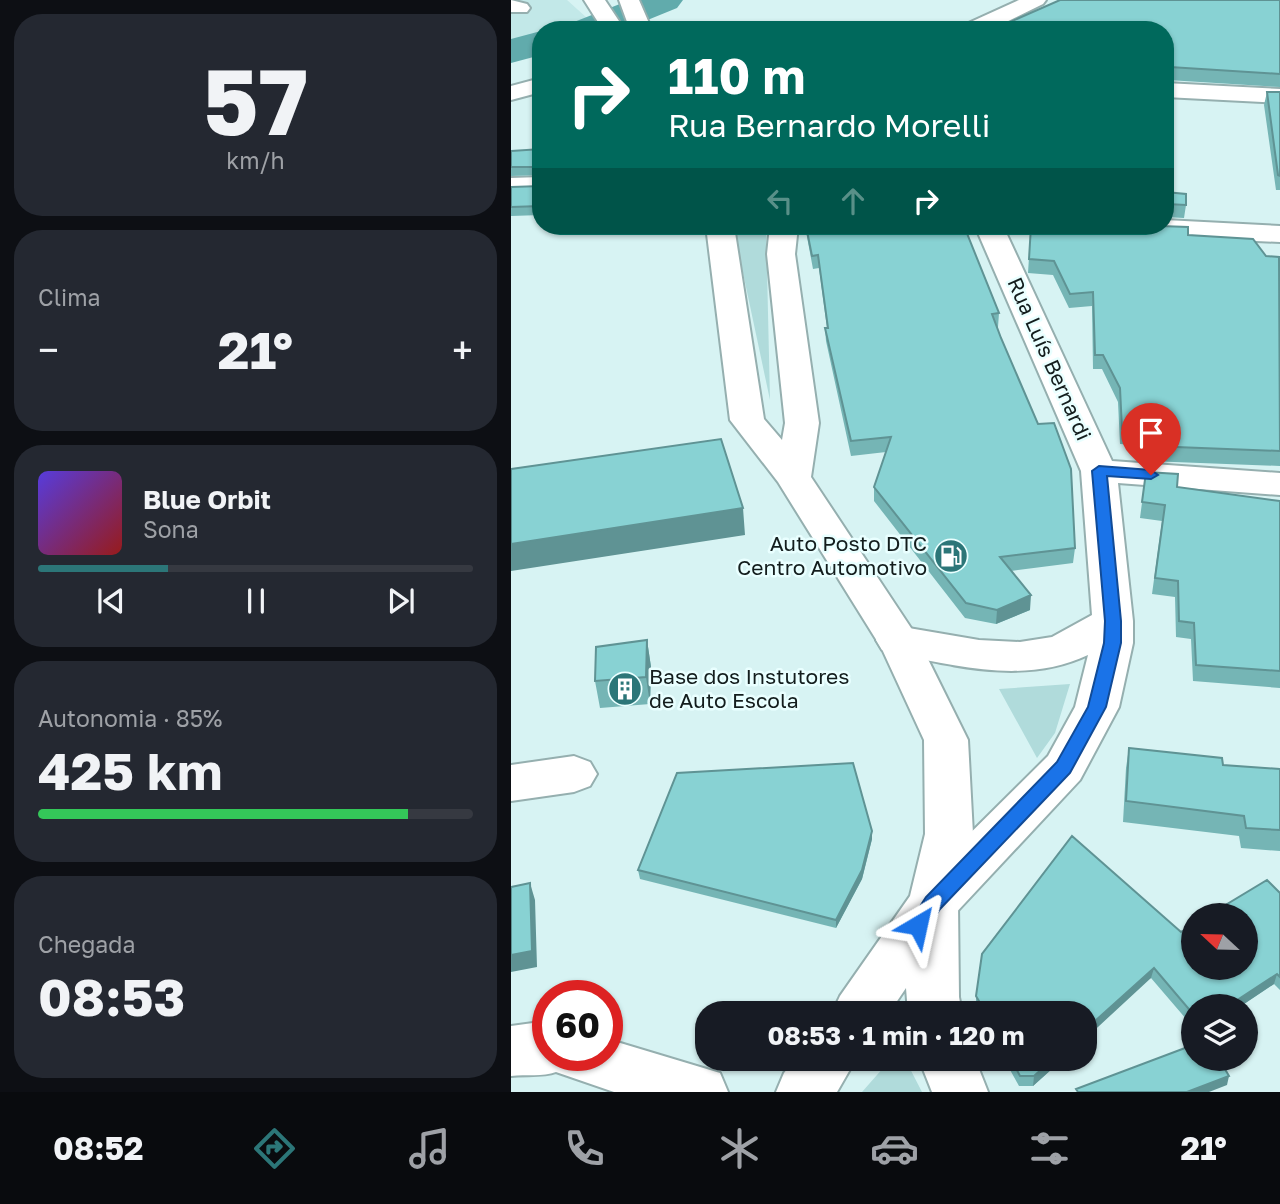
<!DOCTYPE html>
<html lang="pt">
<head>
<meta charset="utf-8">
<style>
  body { margin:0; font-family:"Golos Text",sans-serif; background:#242831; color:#f1f3f6; height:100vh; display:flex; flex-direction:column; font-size:26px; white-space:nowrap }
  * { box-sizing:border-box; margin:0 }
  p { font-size:23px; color:#9ea1a6 }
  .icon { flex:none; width:38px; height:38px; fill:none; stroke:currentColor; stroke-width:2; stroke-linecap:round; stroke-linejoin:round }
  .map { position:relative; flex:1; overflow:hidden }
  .drawer { display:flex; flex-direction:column; gap:14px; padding:14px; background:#0d0f14; width:511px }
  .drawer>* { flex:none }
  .guide { position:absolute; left:21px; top:21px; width:642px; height:214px; border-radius:28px; box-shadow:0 2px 5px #0004; background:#00695c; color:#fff; overflow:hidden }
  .needle { width:46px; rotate:292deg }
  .controls { position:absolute; left:670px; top:903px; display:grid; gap:14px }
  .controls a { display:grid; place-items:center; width:77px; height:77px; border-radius:50%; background:#171b24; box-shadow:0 2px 5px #0004; font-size:35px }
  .speed { position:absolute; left:21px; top:980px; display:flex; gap:14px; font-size:35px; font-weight:700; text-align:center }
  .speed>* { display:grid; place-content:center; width:91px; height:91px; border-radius:50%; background:#171b24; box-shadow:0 2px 5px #0004; line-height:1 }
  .speed .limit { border:10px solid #d22; background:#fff; color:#111 }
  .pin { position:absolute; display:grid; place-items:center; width:60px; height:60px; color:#fff; margin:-72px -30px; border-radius:50% 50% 50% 0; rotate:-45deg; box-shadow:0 0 7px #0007 }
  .pin .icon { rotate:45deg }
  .me { position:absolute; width:77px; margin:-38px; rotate:36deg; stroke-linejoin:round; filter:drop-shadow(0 0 5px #0008) }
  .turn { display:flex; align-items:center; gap:24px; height:147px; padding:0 21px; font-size:32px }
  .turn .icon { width:91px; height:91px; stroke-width:2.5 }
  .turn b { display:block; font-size:49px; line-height:60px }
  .lanes { display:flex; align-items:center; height:66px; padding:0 21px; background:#0003; justify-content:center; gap:35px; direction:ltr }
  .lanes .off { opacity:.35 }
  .big { font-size:52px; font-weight:700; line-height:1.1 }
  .drawer .tile { flex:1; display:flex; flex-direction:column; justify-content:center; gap:10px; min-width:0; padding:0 24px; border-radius:28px; background:#242831 }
  .drawer .dial { align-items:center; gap:0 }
  .dial b { font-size:91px; line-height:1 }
  .song { display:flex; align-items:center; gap:21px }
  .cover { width:84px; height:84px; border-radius:10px; background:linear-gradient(135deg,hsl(250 70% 55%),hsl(0 70% 35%)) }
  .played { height:7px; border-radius:4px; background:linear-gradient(90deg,#2c7678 30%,#363941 30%) }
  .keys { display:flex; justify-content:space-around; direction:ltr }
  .heat { display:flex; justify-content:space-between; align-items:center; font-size:38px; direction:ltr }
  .charge { height:10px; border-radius:5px; background:linear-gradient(90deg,#34c759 85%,#363941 0) }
  .trip { position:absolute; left:184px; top:1001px; width:402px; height:70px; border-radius:28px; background:#171b24; box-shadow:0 2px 5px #0004; font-weight:700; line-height:70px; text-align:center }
  .tab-bar { display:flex; height:112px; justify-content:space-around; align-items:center; background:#090b0e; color:#9ea1a6 }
  .tab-bar .icon { width:49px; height:49px }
  .tab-bar .current { color:#2c7678 }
  .tab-bar b { font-size:32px; color:#f1f3f6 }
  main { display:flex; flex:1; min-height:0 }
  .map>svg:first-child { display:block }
  .built { fill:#c2e8e8 }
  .green { fill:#b0dbdb }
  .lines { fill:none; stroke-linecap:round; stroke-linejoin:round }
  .river { fill:#61abac; fill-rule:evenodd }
  .minor-casing { stroke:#95afaf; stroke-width:4 }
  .major-casing { stroke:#95afaf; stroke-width:4 }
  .minor { fill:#fff; fill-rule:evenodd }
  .major { fill:#fff; fill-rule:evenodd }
  .wall { fill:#75b5b5 }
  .shaded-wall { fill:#5f9394 }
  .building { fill:#88d2d3; stroke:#5f9394; stroke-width:2 }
  .route { fill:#1a73e8; stroke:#114b97; stroke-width:2 }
  .labels { text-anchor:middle; stroke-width:5; stroke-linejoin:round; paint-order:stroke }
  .street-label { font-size:21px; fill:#131d1d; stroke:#e9ffff }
  .poi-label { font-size:21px; fill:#131d1d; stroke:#e9ffff; text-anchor:end }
</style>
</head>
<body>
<main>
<section class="drawer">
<div class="tile dial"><b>57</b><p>km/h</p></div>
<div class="tile"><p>Clima</p>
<div class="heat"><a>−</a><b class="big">21°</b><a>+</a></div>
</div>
<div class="tile">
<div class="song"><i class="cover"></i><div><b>Blue Orbit</b><p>Sona</p></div></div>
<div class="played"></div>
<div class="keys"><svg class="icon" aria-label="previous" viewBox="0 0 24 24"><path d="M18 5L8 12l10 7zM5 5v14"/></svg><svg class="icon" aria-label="pause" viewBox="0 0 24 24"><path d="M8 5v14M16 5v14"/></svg><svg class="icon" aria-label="next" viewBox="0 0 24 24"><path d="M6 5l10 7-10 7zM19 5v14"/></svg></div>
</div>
<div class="tile"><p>Autonomia · 85%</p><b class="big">425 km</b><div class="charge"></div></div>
<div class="tile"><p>Chegada</p><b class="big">08:53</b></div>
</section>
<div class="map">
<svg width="769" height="1092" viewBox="0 0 769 1092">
  <rect width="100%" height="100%" fill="#d7f3f3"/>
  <path class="built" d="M0 0H56L76 18 38 30H30V33L0 42Z"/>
  <path class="green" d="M222 226H255L259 400Z
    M559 684 544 733 526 758 488 689Z
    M380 1059H394L411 1092H351Z"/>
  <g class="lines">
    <path class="river" d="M119 0H172L166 8 112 30H58L63 22Z
      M30 31V55L0 63V39Z"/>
    <g class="minor-casing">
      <path id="minor" d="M0 0 16 4 19 8 16 12H0Z
        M30 78V92L0 100V86Z
        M654 83 769 89V103L654 97Z
        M654 220 769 226V242L593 234 583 232 579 226H654Z
        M464 226H492L601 461 769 473V495L607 483 622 621V643L608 707 569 780 440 918 422 924 404 918 397 903 404 888 537 756 564 707 577 655C516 684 449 667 386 654L371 650 365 640 371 630 386 626 468 640 509 642 541 637 581 615 570 471Z
        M63 756 79 762 86 774 79 786 63 792 0 801V765Z"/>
    </g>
    <g class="major-casing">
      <path id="major" d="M73 0H94L114 30H92Z
        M108 0H128L141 30H119Z
        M508 0H535L532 4 479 30H450L453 25Z
        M30 177V193L0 194V178Z
        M195 226H223L253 419 271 440 274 423 256 254 259 226H287L284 254 308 423 300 477 406 637 457 740 462 834 447 903 448 997 451 1013H397L395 988 378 1013H321L329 996 399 896 414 834 413 740 371 649 267 482 219 420Z
        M22 1023 37 1025V1055H96V1039L209 1073 217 1092H103L45 1072C32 1077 15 1074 0 1076V1026Z
        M284 1059H345L326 1092H265L273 1073Z
        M408 1059H464L477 1092H421Z"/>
    </g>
    <use href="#minor" class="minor"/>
    <use href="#major" class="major"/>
  </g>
  <path class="wall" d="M769 0V87L657 80 654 30Z
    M756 92H769V190H765L753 105Z
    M30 149V175L0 176V151Z
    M30 186V215L0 216V187Z
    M654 192 675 205 673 218 654 217Z
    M32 226H154L33 230Z
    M294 226H453L488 313 487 327H486L564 548 562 563 500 571 519 610 485 624 454 618 363 501V487L375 452 340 456 315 341 314 328H316L308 268 302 269Z
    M520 226 677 235 769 261V466L637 461 639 446 609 444 607 402 591 369H582L581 306 558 308 542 275 517 273Z
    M635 472 666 487 769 501V688L682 681 680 639 665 637 664 597 641 594 651 521 629 518Z
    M136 640 140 667 139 704 89 708 84 681Z
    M618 748 712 765 769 769V851L730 848 728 836 612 822 615 768Z
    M361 831V839L351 879 325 928 129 879 127 870Z
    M769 893V990L763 984 730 1006H682V1027L640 978 574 1013H468L465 1007V996L670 932Z
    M493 1059H552L522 1086H508Z"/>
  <path class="shaded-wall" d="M659 67 657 80 654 82V70Z
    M232 508 234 535 0 571V544Z
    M520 595 519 610 485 624 486 610Z
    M136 640 140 667 139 704 135 677Z
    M361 831V839L351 879 325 928V920Z
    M19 883 24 900 26 967 0 972V955Z
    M643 968 640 978 574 1039V1030Z
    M766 974 763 984 730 1006H717Z
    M542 1059H552L522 1086 523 1076Z
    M718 1076 716 1085 698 1092H676Z"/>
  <path class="building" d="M549 0H769V74L659 67 654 70V30H481Z
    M756 92H769V176L767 175Z
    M30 149V167H0V151Z
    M30 186V206L0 207V187Z
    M654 192 675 194V205L656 204 654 207Z
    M295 226H453L488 313 481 314 490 338 527 424 543 423 560 469 564 548 489 557 520 595 486 610 455 603 363 487 380 437 340 441 314 328H317L307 255 301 256Z
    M520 226H649L677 227V235L742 239 755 256 768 257 769 451 639 446 641 431 611 429 609 388 592 355H584L582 292 559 294 543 261 518 259Z
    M210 439 232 508 0 544V469Z
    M635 472 667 474 666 487 769 501V671L685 665 683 623 668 621 667 581 644 578 654 505 631 502Z
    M136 640 135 677 84 681 85 647Z
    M618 748 711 758 712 765 769 769V830L735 828 733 816 615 801Z
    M342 763 361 831 351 870 325 920 127 870 166 773Z
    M561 836 670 932 682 924V968H735V915H698L756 880 769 893V977L766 974 717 1006H682V1014L643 968 574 1030V1013H475L465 996 471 954Z
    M19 883 21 951 0 955V887Z
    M682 1045V1059H708L718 1076 676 1092H567L565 1089Z
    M500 1059H542L523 1076H509Z"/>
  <path class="route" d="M588 466 640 470 647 475 640 479 596 476 610 621V643L595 707 559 773 429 909C421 921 416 937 400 932L397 925 415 897 546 762 577 707 593 643 594 621 581 471Z"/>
  <defs>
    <g id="fuel-disc" transform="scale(1.75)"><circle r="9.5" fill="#2c7678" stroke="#e9ffff"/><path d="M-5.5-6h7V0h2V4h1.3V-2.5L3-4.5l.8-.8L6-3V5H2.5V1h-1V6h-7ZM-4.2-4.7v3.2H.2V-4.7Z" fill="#fff"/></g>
    <g id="building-disc" transform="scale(1.75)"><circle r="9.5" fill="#2c7678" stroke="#e9ffff"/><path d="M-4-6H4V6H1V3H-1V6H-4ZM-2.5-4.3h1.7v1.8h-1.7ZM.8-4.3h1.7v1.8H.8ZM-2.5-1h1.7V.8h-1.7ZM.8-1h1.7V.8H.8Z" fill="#fff"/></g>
  </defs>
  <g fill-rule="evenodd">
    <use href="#fuel-disc" x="440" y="556"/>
    <use href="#building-disc" x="114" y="689"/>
  </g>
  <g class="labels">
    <g class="street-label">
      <text transform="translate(538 359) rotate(66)" y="7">Rua Luís Bernardi</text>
    </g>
    <g class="poi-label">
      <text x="416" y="551">Auto Posto DTC<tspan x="416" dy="24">Centro Automotivo</tspan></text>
      <text x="138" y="684" text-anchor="start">Base dos Instutores<tspan x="138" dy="24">de Auto Escola</tspan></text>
    </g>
  </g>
</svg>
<div class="controls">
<a><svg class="needle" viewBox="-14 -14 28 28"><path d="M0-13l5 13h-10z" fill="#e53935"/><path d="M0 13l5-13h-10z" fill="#9ea1a6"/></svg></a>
<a><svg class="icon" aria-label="layers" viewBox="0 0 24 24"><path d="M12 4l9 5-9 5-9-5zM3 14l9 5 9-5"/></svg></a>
</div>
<div class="speed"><div class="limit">60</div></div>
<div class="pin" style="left:640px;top:475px;background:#d93025"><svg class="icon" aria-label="arrive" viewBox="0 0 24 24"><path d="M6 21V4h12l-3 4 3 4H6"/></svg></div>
<svg class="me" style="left:407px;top:925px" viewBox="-20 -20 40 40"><path d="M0-17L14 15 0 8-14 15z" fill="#1a73e8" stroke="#fff" stroke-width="4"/></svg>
<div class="trip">08:53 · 1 min · 120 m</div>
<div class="guide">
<div class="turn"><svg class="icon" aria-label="right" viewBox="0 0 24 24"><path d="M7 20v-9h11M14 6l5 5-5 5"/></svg><div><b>110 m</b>Rua Bernardo Morelli</div></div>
<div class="lanes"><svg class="icon off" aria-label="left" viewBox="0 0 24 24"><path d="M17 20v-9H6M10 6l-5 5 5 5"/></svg><svg class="icon off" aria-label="ahead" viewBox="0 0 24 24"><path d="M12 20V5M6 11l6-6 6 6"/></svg><svg class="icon" aria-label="right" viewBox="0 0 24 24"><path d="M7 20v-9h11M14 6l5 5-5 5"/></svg></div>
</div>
</div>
</main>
<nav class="tab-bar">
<b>08:52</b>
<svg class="icon current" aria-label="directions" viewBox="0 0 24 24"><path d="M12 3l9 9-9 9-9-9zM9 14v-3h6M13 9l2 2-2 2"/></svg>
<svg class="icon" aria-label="music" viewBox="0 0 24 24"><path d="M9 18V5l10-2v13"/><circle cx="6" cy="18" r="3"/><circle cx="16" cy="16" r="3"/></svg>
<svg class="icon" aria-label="phone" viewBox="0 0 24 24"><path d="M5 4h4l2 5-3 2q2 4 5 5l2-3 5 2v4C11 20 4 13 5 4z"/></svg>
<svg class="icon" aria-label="climate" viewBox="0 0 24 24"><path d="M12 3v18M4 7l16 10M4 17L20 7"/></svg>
<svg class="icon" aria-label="car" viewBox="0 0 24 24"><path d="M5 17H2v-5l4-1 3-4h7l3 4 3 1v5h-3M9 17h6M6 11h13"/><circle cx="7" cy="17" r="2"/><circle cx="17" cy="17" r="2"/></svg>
<svg class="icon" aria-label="filters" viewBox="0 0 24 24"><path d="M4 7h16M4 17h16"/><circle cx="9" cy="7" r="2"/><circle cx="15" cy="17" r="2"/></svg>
<b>21°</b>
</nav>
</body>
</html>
